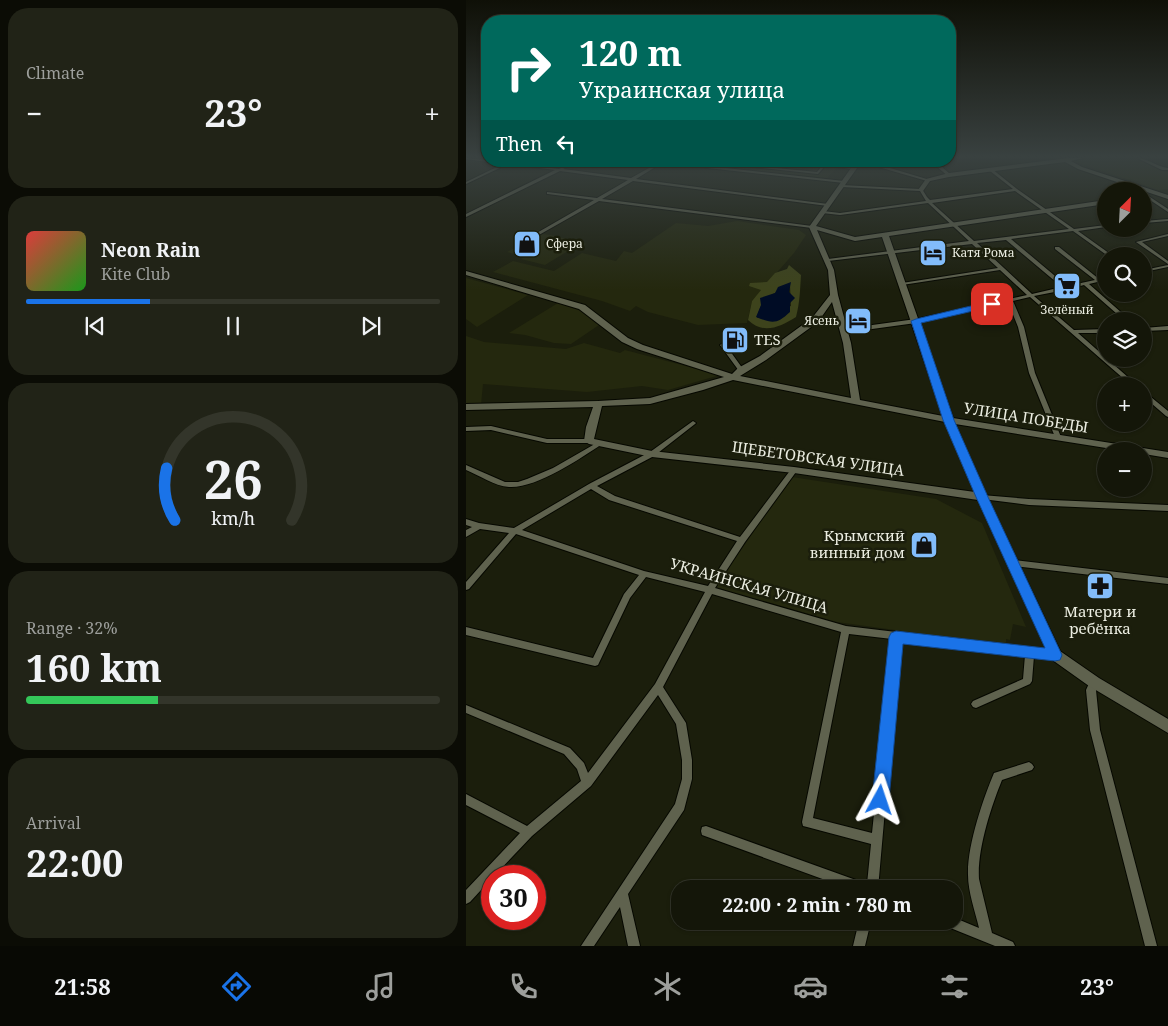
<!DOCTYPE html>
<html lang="en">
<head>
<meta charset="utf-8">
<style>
  body { margin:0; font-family:"Noto Serif",serif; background:#212317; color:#f1f3f6; height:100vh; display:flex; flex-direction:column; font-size:19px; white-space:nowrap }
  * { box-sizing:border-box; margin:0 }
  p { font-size:16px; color:#9d9f9c }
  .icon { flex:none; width:28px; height:28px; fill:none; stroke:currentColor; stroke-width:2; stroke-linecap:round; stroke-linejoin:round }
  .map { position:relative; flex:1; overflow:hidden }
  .details { display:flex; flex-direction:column; gap:8px; padding:8px; background:#0b0c05; width:466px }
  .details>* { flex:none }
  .hud { position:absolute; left:15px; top:15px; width:475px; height:152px; border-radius:20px; box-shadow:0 1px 4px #0004,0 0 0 1px #33352a; background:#00695c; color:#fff; overflow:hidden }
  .needle { width:32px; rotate:24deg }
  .tools { position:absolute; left:631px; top:182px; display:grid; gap:10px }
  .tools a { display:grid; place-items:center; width:55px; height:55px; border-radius:50%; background:#141609; box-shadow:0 1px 4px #0004,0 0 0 1px #33352a; font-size:25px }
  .speed { position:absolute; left:15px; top:865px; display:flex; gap:10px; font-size:25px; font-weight:700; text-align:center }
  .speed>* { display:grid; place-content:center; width:65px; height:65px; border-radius:50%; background:#141609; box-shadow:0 1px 4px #0004,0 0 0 1px #33352a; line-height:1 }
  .speed .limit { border:8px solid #d22; background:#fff; color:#111 }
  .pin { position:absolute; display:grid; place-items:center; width:42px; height:42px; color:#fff; margin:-21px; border-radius:10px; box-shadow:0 2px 8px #0006 }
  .me { position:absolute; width:55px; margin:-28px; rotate:5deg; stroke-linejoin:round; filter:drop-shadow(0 0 4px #0008) }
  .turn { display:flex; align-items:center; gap:18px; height:105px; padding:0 15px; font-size:22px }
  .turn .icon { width:65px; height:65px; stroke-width:2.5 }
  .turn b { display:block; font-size:35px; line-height:42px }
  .then { display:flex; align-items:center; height:48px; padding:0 15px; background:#0003; gap:10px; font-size:19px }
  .big { font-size:38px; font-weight:700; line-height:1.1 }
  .details .card { flex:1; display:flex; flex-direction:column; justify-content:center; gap:8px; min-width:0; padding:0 18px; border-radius:20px; background:#212317 }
  .details .dial { align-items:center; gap:0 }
  .dial svg { height:130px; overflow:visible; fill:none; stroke:#33352a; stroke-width:7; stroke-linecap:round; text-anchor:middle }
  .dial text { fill:#f1f3f6; stroke:none }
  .song { display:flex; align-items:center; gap:15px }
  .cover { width:60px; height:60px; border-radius:8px; background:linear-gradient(135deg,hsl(0 70% 55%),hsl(120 70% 35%)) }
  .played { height:5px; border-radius:2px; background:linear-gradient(90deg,#1a73e8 30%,#33352a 30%) }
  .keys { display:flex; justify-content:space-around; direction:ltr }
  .heat { display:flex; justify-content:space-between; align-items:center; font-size:28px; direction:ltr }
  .charge { height:8px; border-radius:4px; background:linear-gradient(90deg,#34c759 32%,#33352a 0) }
  .trip { position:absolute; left:205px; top:880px; width:292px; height:50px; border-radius:20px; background:#141609; box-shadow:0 1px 4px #0004,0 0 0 1px #33352a; font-weight:700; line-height:50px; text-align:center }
  .dock { display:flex; height:80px; justify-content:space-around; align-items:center; background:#080904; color:#9d9f9c }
  .dock .icon { width:35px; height:35px }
  .dock .on { color:#1a73e8 }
  .dock b { font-size:22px; color:#f1f3f6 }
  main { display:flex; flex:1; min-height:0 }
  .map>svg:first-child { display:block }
  .built { fill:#24280e }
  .green { fill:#3d431c; fill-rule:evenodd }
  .water { fill:#000c25 }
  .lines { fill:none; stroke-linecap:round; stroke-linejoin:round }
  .street-casing { stroke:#060800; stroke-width:2 }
  .secondary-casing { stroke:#060800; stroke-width:2 }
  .street { fill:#5f624e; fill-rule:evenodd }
  .secondary { fill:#5f624e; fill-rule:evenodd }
  .route { fill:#1a73e8; stroke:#114b97 }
  .labels { text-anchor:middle; stroke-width:5; stroke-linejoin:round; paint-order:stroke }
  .far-poi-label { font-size:12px; fill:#ebede1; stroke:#1b1e0c; text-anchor:start }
  .poi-label { font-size:15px; fill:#ebede1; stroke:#1b1e0c; text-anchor:start }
  .street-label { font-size:15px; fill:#ebede1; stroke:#1b1e0c }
</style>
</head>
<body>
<main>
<section class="details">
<div class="card"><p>Climate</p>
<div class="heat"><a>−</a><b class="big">23°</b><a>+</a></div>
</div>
<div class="card">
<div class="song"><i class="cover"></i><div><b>Neon Rain</b><p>Kite Club</p></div></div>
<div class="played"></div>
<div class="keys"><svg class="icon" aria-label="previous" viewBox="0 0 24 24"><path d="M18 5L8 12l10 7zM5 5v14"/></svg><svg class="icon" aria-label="pause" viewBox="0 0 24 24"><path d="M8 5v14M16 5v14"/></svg><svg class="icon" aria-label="next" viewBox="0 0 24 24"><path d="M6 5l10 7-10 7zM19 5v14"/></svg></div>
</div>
<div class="card dial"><svg viewBox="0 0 100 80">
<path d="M14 69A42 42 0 1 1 86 69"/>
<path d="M14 69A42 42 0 0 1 9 37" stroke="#1a73e8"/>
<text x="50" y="56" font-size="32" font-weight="700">26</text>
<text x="50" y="72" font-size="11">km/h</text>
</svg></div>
<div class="card"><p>Range · 32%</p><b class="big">160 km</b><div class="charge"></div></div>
<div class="card"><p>Arrival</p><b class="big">22:00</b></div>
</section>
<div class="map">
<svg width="702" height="946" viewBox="0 0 702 946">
  <rect width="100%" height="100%" fill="#1b1e0c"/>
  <path class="built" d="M625 158H671L699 172H702V189L692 190 607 161Z
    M360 161 376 163 361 178 202 162Z
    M271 221 333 230 340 235 328 253 286 301 281 323 232 325 182 312 170 306 164 311 136 301 27 272 47 261 88 271 116 253 150 261 158 251 166 253 210 223 242 226Z
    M77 234 85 235 121 244 107 248 79 265 55 259 59 257 41 252Z
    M0 278 62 295 11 327 0 319Z
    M92 303 121 313 133 325 105 344 88 343 59 335 43 333Z
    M0 336 18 342 100 349 118 343 154 353 159 350 254 375 202 390 176 386 121 392 17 384 15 405H0Z
    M326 477 470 499 516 523 560 627 547 624 544 640 540 639V643L465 635 371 622 249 587Z"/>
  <path class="green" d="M323 265 335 275C334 290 334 302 330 317 314 327 297 335 282 320L286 301 295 290 283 286 284 283 301 282 309 273 321 269ZM324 286 325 306 291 318C296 296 305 295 324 286Z"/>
  <path class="water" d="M325 282 323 292 329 298 324 303V312C311 324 307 324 290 317L295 305 294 298 309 293 312 287Z"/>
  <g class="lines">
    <g class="street-casing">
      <path id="street" d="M0 158 21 160V161H23L21 162 0 159Z
        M671 158C682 158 691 167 702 168V170H696Z
        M23 161 42 162 93 169 108 161H113L97 169 165 178 192 163 182 161H197L378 181 380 182 378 183 196 163 170 179 362 204 364 205 362 206 167 181 136 199 346 226 348 227 346 228 133 201 64 240 62 239V238L128 200 82 194H81V192L131 198 162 180 94 171 0 217V214L89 170 42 164 0 184V182L37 164Z
        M232 161H246L306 168 311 161H315L310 168 351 172 356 166 318 161H333L388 167 390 168 388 169 359 166 352 174Z
        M368 161C382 161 395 164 408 164 417 164 426 161 436 161L414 165 464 180 461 181 409 166Z
        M464 161H469L484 174V176H482Z
        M524 169H526L551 189 608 229 640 225V227L612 231 647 256H642L607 231 545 239 601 286 629 280 589 249V247H593L633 279 640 278V280L623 284 665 321H659L618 285 603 289 601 290H599L568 296 608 330 640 329V333H612L672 386H666L564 297 547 301 558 327 569 373 595 437 592 439 589 437 563 373 552 327 542 302 450 323 377 333 374 331 377 329 450 319 561 295 534 270 436 285 434 284 436 283 532 268 506 244 362 261 360 260 362 259 503 241 462 203 374 215 356 213 355 212 357 211 374 213 460 201 454 191 376 187H375V185L455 189H456L461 197 464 200 547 189 524 171ZM549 191 603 229 508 241 466 203ZM540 240 596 287 566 294 511 243Z
        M678 193 702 209V212L678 196Z
        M702 219V221L678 223V221Z
        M702 234V236L676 242 702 261V264L670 242Z
        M702 265V267L678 272V270Z
        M702 326V330L678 331V328Z
        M257 343 259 344 277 369V371H273L254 345Z
        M678 392 680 393 702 411V417L700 416 678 397Z
        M227 421 230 423 229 424 188 456 131 486 149 496 274 537 326 468H330L331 470 330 472 279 542 249 588 380 626 589 651 592 652 593 655 592 658 589 659 568 656 566 681 564 684 510 708 507 707 505 704 507 701 557 679 559 655 434 640 412 889H384L236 835 235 831 236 827 240 826 401 884 405 844 341 827 337 826 336 822 375 632 246 594 197 687 220 723 226 760V779L218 810 162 894 174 946H162L154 907 128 946H115L209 804 216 779V760L210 724 192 695 125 786 66 836 28 876H26V878L4 902 0 904V890L54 833 0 805V794L61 826 115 781 111 769 98 754 0 713V705L104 748 118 763 122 773 189 684 239 592 180 577 164 598 132 665 129 666 0 635V627L127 658 158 594 173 575 50 534 3 589 0 590V582L43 533 14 529 0 537V530L6 527 0 525V519L13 523 48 528 123 484 184 452ZM125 489 143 500 271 541 242 586 178 571 56 530ZM383 634 426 639 406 833 347 818Z
        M25 426 81 439H123L126 441 123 443H81L25 430 0 431V427Z
        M134 441 137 443 136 444C114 459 69 489 43 487 28 486 13 475 0 470V465L39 482H52L61 479 87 468Z
        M513 495H516L563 499 702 505V511L563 505 516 499H513L512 497Z
        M548 560 702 578V584L548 566 545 565 544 563 545 561Z
        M628 678 631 679 633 682 630 690 634 730 691 946H679L624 730 620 690 625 679Z
        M563 762 566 764 568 767 566 770 536 780C525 807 511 850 513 879L526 933 547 942 549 946H529L477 925 475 921H489V918L513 928C509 911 502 892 502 875 501 846 517 799 528 773Z
        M393 921H405L399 946H387Z"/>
    </g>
    <g class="secondary-casing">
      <path id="secondary" d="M602 158H617L605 161 616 167 702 195V199L612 169 599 162 483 177 464 181 457 191 452 190 460 179 483 173Z
        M390 161H396L350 226 389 237 640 200V204L423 236 487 418 702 452V458L678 454V451H659L489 424 521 497 594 651 633 678 702 719V733L623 686 585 659 512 500 328 473 186 457 123 444 118 441 120 427 127 407 0 410V404L132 401 184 398 258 377 171 349 156 342 113 309 0 275V271L119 305 162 338 177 345 266 374 272 368 294 356 346 318 364 295 362 270 343 227ZM351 230 389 241 416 237 477 416 394 400 385 343 372 295 368 270ZM366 302 377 343 385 398 274 376 300 360 352 322ZM267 380 479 422 509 492 328 467 186 451 128 439 136 406 184 404 237 390Z"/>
    </g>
    <use href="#street" class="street"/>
    <use href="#secondary" class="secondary"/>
  </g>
  <linearGradient id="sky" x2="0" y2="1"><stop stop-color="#0f1007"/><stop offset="0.54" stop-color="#394140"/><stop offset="1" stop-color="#394140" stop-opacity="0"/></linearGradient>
  <rect width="702" height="290" fill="url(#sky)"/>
  <path class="route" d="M526 301 529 302V306L455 323 488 420 522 497 596 655 594 660 589 661 437 644 423 800 420 806 414 809 409 806 406 800 423 637 425 633 430 631 579 648 510 497 477 420 445 321 450 319Z"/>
  <defs>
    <g id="shop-square" transform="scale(1.4375)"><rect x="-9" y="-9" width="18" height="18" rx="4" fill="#82bcfa" stroke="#1b1e0c"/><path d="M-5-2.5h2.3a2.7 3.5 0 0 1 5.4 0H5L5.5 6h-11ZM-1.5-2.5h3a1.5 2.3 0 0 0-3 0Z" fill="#111"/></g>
    <g id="hotel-square" transform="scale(1.4375)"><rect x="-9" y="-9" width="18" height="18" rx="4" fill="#82bcfa" stroke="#1b1e0c"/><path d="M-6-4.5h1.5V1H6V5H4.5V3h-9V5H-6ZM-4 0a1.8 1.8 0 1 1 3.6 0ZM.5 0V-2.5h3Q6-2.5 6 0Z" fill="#111"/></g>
    <g id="supermarket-square" transform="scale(1.4375)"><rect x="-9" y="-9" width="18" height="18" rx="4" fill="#82bcfa" stroke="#1b1e0c"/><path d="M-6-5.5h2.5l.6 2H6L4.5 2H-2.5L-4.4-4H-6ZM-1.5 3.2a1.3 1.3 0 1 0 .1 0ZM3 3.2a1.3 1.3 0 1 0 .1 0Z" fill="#111"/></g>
    <g id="fuel-square" transform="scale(1.4375)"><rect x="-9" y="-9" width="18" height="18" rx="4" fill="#82bcfa" stroke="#1b1e0c"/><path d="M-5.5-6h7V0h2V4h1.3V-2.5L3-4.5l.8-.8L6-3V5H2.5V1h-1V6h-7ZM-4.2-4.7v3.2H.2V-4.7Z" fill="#111"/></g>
    <g id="pharmacy-square" transform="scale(1.4375)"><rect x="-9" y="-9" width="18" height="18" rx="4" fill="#82bcfa" stroke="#1b1e0c"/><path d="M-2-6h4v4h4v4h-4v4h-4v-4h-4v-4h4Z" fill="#111"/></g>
  </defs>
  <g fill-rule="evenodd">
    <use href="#shop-square" x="61" y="244"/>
    <use href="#hotel-square" x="467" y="253"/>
    <use href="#supermarket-square" x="601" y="286"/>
    <use href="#hotel-square" x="392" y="321"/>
    <use href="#fuel-square" x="269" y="340"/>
    <use href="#shop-square" x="458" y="545"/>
    <use href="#pharmacy-square" x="634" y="586"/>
  </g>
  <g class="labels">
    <g class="far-poi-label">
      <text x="80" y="248">Сфера</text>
      <text x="486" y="257">Катя Рома</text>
      <text x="601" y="314" text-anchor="middle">Зелёный</text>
      <text x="373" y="325" text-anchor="end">Ясень</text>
    </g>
    <g class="poi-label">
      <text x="288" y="345">TES</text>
      <text x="439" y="541" text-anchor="end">Крымский<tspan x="439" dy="17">винный дом</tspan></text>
      <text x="634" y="617" text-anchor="middle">Матери и<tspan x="634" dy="17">ребёнка</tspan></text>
    </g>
    <g class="street-label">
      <text transform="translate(560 418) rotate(9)" y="5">УЛИЦА ПОБЕДЫ</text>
      <text transform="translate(352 459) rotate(8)" y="5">ЩЕБЕТОВСКАЯ УЛИЦА</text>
      <text transform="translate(283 586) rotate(16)" y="5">УКРАИНСКАЯ УЛИЦА</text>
    </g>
  </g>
</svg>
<div class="tools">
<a><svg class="needle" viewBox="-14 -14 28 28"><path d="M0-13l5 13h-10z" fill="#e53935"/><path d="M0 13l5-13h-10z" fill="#9d9f9c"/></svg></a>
<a><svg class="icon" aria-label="search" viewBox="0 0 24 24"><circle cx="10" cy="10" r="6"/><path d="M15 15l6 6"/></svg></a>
<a><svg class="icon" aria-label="layers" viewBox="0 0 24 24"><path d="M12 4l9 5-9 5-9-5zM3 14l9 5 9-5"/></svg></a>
<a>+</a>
<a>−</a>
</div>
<div class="speed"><div class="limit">30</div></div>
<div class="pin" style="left:526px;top:304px;background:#d93025"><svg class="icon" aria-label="arrive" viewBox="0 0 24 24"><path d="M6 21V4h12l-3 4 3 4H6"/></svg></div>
<svg class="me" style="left:414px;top:800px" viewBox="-20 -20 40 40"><path d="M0-17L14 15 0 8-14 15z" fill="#1a73e8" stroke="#fff" stroke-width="4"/></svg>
<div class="trip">22:00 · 2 min · 780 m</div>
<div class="hud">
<div class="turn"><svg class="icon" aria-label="right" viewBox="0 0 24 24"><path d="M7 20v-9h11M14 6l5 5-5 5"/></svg><div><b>120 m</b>Украинская улица</div></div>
<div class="then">Then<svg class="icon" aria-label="left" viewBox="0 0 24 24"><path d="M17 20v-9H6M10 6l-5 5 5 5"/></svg></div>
</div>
</div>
</main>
<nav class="dock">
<b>21:58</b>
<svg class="icon on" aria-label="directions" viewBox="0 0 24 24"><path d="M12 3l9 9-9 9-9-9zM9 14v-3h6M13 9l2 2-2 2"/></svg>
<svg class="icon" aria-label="music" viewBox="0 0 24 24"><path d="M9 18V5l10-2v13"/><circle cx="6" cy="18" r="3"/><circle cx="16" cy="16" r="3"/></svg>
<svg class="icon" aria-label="phone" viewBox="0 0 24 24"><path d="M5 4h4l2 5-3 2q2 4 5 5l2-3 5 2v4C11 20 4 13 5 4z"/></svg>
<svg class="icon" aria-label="climate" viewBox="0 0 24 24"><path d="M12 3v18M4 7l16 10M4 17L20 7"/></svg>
<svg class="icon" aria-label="car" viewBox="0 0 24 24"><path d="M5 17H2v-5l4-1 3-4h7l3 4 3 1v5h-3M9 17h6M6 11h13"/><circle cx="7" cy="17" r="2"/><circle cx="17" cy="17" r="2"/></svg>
<svg class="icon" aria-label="filters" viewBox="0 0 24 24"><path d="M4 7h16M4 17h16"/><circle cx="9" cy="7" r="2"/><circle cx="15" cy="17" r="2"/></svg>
<b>23°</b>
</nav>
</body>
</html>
